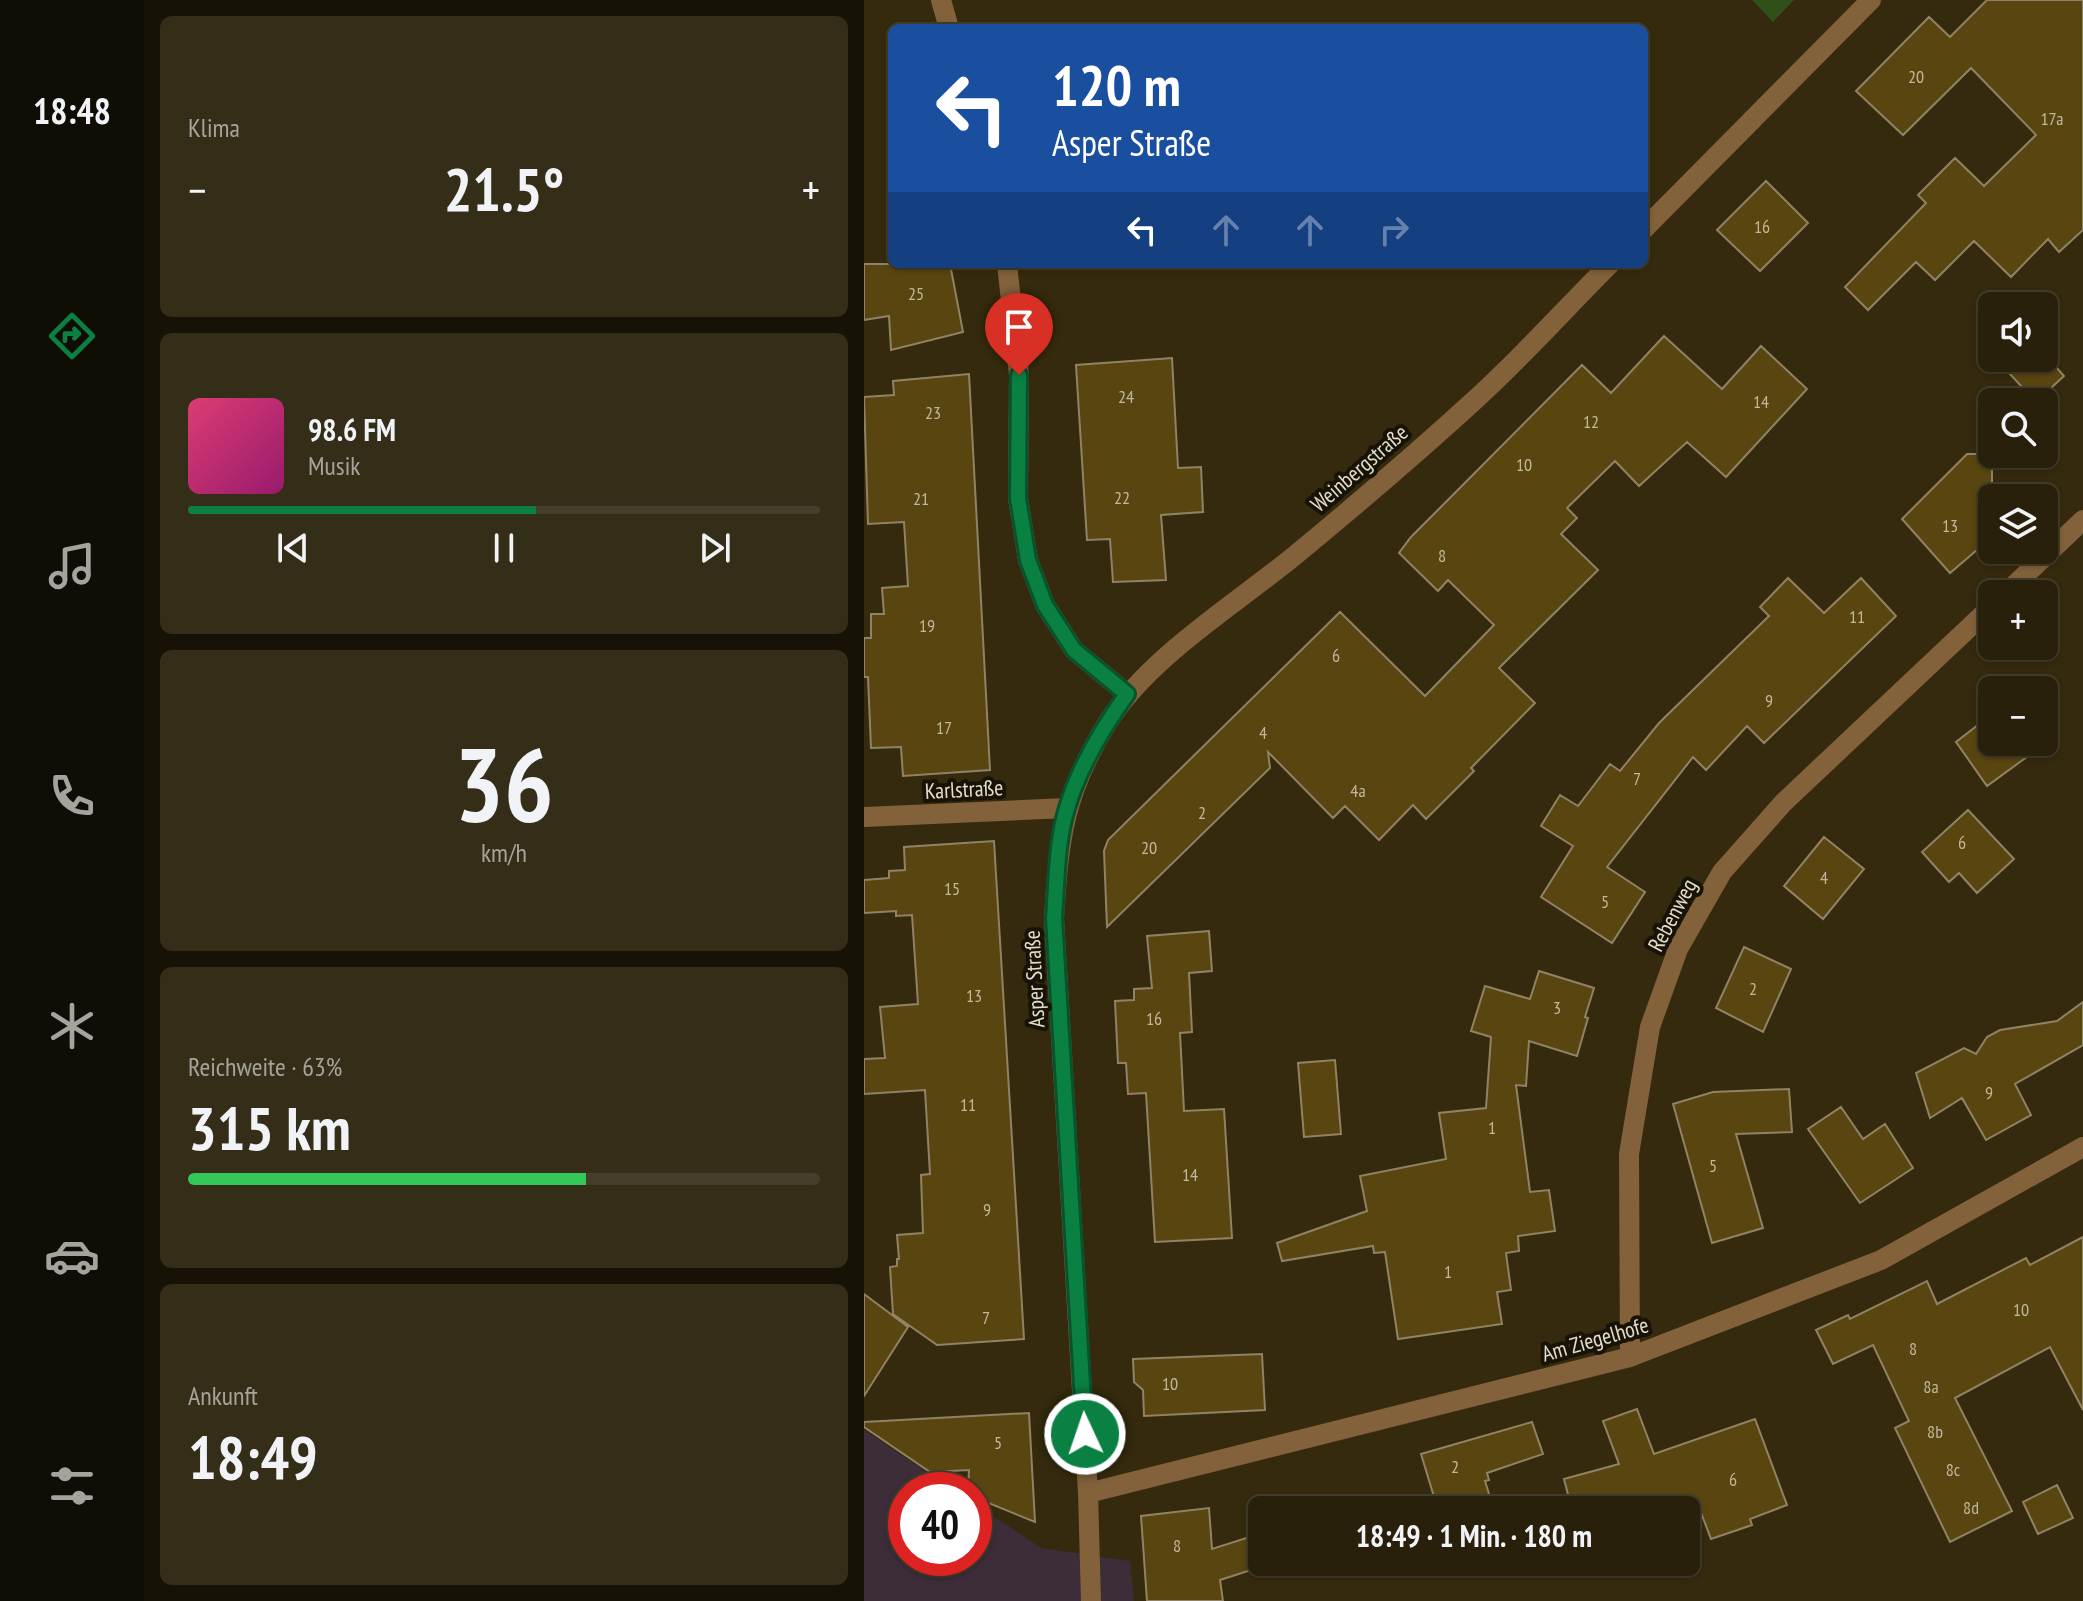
<!DOCTYPE html>
<html lang="de">
<head>
<meta charset="utf-8">
<style>
  body { margin:0; font-family:"PT Sans Narrow",sans-serif; background:#342d18; color:#f1f3f6; height:100vh; display:flex; flex-direction:column; font-size:30px; white-space:nowrap }
  * { box-sizing:border-box; margin:0 }
  p { font-size:26px; color:#a5a39c }
  .icon { flex:none; width:44px; height:44px; fill:none; stroke:currentColor; stroke-width:2; stroke-linecap:round; stroke-linejoin:round }
  .map { position:relative; flex:1; overflow:hidden }
  .drawer { display:flex; flex-direction:column; gap:16px; padding:16px; background:#161206; width:720px }
  .drawer>* { flex:none }
  .guide { position:absolute; left:24px; top:24px; width:760px; height:244px; border-radius:12px; box-shadow:0 2px 6px #0004,0 0 0 2px #443e2b; background:#1a4fa0; color:#fff; overflow:hidden }
  .buttons { position:absolute; left:1114px; top:292px; display:grid; gap:16px }
  .buttons a { display:grid; place-items:center; width:80px; height:80px; border-radius:12px; background:#28200a; box-shadow:0 2px 6px #0004,0 0 0 2px #443e2b; font-size:40px }
  .speed { position:absolute; left:24px; top:1472px; display:flex; gap:16px; font-size:40px; font-weight:700; text-align:center }
  .speed>* { display:grid; place-content:center; width:104px; height:104px; border-radius:50%; background:#28200a; box-shadow:0 2px 6px #0004,0 0 0 2px #443e2b; line-height:1 }
  .speed .limit { border:12px solid #d22; background:#fff; color:#111 }
  .pin { position:absolute; display:grid; place-items:center; width:68px; height:68px; color:#fff; margin:-82px -34px; border-radius:50% 50% 50% 0; rotate:-45deg; box-shadow:0 0 8px #0007 }
  .pin .icon { rotate:45deg }
  .me { position:absolute; width:88px; margin:-44px; rotate:357deg; stroke-linejoin:round; filter:drop-shadow(0 0 6px #0008) }
  .turn { display:flex; align-items:center; gap:28px; height:168px; padding:0 32px; font-size:36px }
  .turn .icon { width:104px; height:104px; stroke-width:2.5 }
  .turn b { display:block; font-size:56px; line-height:68px }
  .lanes { display:flex; align-items:center; height:76px; padding:0 32px; background:#0003; justify-content:center; gap:40px; direction:ltr }
  .lanes .off { opacity:.35 }
  .big { font-size:60px; font-weight:700; line-height:1.1 }
  .drawer .widget { flex:1; display:flex; flex-direction:column; justify-content:center; gap:12px; min-width:0; padding:0 28px; border-radius:12px; background:#342d18 }
  .drawer .dial { align-items:center; gap:0 }
  .dial b { font-size:104px; line-height:1 }
  .song { display:flex; align-items:center; gap:24px }
  .cover { width:96px; height:96px; border-radius:12px; background:linear-gradient(135deg,hsl(340 70% 55%),hsl(320 70% 35%)) }
  .played { height:8px; border-radius:4px; background:linear-gradient(90deg,#0b8043 55%,#443e2b 55%) }
  .keys { display:flex; justify-content:space-around; direction:ltr }
  .heat { display:flex; justify-content:space-between; align-items:center; font-size:44px; direction:ltr }
  .charge { height:12px; border-radius:6px; background:linear-gradient(90deg,#34c759 63%,#443e2b 0) }
  .trip { position:absolute; left:384px; top:1496px; width:452px; height:80px; border-radius:12px; background:#28200a; box-shadow:0 2px 6px #0004,0 0 0 2px #443e2b; font-weight:700; line-height:80px; text-align:center }
  main { display:flex; flex:1; min-height:0 }
  .tabs { display:flex; flex-direction:column; width:144px; justify-content:space-around; align-items:center; background:#100d04; color:#a5a39c }
  .tabs .icon { width:56px; height:56px }
  .tabs .active { color:#0b8043 }
  .tabs b { font-size:36px; color:#f1f3f6 }
  .map>svg:first-child { display:block }
  .commercial { fill:#3c2d39 }
  .green { fill:#314f19 }
  .building { fill:#594510; stroke:#908365; stroke-width:2 }
  .lines { fill:none; stroke-linecap:round; stroke-linejoin:round }
  .minor { stroke:#82613b; stroke-width:20 }
  .route-casing { stroke:#07532c; stroke-width:20 }
  .route { stroke:#0b8043; stroke-width:14 }
  .labels { text-anchor:middle; stroke-width:8; stroke-linejoin:round; paint-order:stroke }
  .number-label { font-size:18px; fill:#c2b89e }
  .street-label { font-size:22px; fill:#e5decd; stroke:#181307 }
</style>
</head>
<body>
<main>
<nav class="tabs">
<b>18:48</b>
<svg class="icon active" aria-label="directions" viewBox="0 0 24 24"><path d="M12 3l9 9-9 9-9-9zM9 14v-3h6M13 9l2 2-2 2"/></svg>
<svg class="icon" aria-label="music" viewBox="0 0 24 24"><path d="M9 18V5l10-2v13"/><circle cx="6" cy="18" r="3"/><circle cx="16" cy="16" r="3"/></svg>
<svg class="icon" aria-label="phone" viewBox="0 0 24 24"><path d="M5 4h4l2 5-3 2q2 4 5 5l2-3 5 2v4C11 20 4 13 5 4z"/></svg>
<svg class="icon" aria-label="climate" viewBox="0 0 24 24"><path d="M12 3v18M4 7l16 10M4 17L20 7"/></svg>
<svg class="icon" aria-label="car" viewBox="0 0 24 24"><path d="M5 17H2v-5l4-1 3-4h7l3 4 3 1v5h-3M9 17h6M6 11h13"/><circle cx="7" cy="17" r="2"/><circle cx="17" cy="17" r="2"/></svg>
<svg class="icon" aria-label="filters" viewBox="0 0 24 24"><path d="M4 7h16M4 17h16"/><circle cx="9" cy="7" r="2"/><circle cx="15" cy="17" r="2"/></svg>
</nav>
<section class="drawer">
<div class="widget"><p>Klima</p>
<div class="heat"><a>−</a><b class="big">21.5°</b><a>+</a></div>
</div>
<div class="widget">
<div class="song"><i class="cover"></i><div><b>98.6 FM</b><p>Musik</p></div></div>
<div class="played"></div>
<div class="keys"><svg class="icon" aria-label="previous" viewBox="0 0 24 24"><path d="M18 5L8 12l10 7zM5 5v14"/></svg><svg class="icon" aria-label="pause" viewBox="0 0 24 24"><path d="M8 5v14M16 5v14"/></svg><svg class="icon" aria-label="next" viewBox="0 0 24 24"><path d="M6 5l10 7-10 7zM19 5v14"/></svg></div>
</div>
<div class="widget dial"><b>36</b><p>km/h</p></div>
<div class="widget"><p>Reichweite · 63%</p><b class="big">315 km</b><div class="charge"></div></div>
<div class="widget"><p>Ankunft</p><b class="big">18:49</b></div>
</section>
<div class="map">
<svg width="1219" height="1601" viewBox="0 0 1219 1601">
  <rect width="100%" height="100%" fill="#352a0d"/>
  <path class="commercial" d="M0 1430 90 1490H42V1558H110V1503L177 1548 266 1561 270 1601H0Z"/>
  <path class="green" d="M888 0H930L909 22Z"/>
  <path class="building" d="M1123 0H1219V230L1195 252 1184 239 1147 277 1110 241 1071 280 1052 262 1004 310 981 287 1062 203 1054 195 1091 158 1120 186 1172 135 1107 68 1039 135 992 91 1065 17 1086 37Z
    M902 181 944 223 896 271 853 230Z
    M0 264H86L99 332 27 350 25 316 0 320Z
    M800 336 858 389 897 346 943 389 862 477 823 442 775 486 751 461 703 508 713 518 697 534 734 570 635 668 671 703 607 768 610 771 562 819 549 805 515 840 481 806 469 818 404 752 406 768 243 927 240 851 244 840 476 612 561 696 630 625 584 580 574 591 535 553 547 537 718 365 747 393Z
    M308 358 314 468 337 467 339 512 297 515 302 580 249 582 246 539 223 540 212 365Z
    M1131 358H1184L1200 376 1172 402Z
    M105 374 126 770 39 776 37 747 7 748 4 677H0V638H7V614H20L18 588 44 586 40 522 4 524 0 397 30 395 29 381Z
    M1103 454H1128V537L1086 573 1038 519Z
    M924 578 960 613 997 578 1032 616 900 743 883 726 842 770 829 757 743 867 781 892 748 943 677 897 709 846 677 826 696 795 714 806 746 764 756 771 795 723 905 616 896 607Z
    M1128 714V742H1180V718L1193 735 1123 786 1092 742Z
    M1104 810 1150 859 1113 893 1095 873 1085 882 1058 852Z
    M960 837 1000 869 959 919 920 886Z
    M130 841 160 1339 73 1345 29 1314 26 1267 33 1266V1259H35L33 1235 59 1233 57 1175 66 1174 61 1090 0 1094V1059L21 1058 16 1007 54 1004 48 915 32 916V911L0 913V880L25 878V871L41 870 40 847Z
    M345 931 348 971 325 973 328 1032 316 1033 320 1111 360 1109 368 1238 291 1242 282 1093 264 1094 262 1063H254L251 1001 270 1000V989L288 988 283 936Z
    M880 947 927 969 899 1032 852 1008Z
    M675 971 730 988 721 1017 724 1018 713 1056 665 1041 662 1086 652 1085 666 1192 685 1190 691 1231 654 1236 655 1251 642 1253 647 1290 633 1292 638 1324 534 1339 521 1252 510 1253 509 1246 418 1261 413 1243 503 1211 496 1176 582 1159 575 1113 622 1108 627 1037 607 1031 621 986 666 999Z
    M1219 1002V1045L1151 1084 1167 1115 1122 1140 1098 1098 1066 1118 1052 1073 1100 1048 1112 1054 1123 1037 1136 1030 1193 1021Z
    M471 1060 477 1134 440 1137 434 1063Z
    M925 1089 928 1132 872 1134 899 1228 848 1243 809 1104 849 1092Z
    M977 1107 999 1139 1021 1124 1049 1168 996 1203 944 1129Z
    M1219 1237V1410L1186 1347 1091 1398 1148 1511 1086 1542 1031 1428 1045 1421 1009 1345 969 1364 952 1330 984 1315 986 1319 1063 1281 1073 1304 1162 1258 1166 1265Z
    M0 1294 44 1327 0 1396Z
    M398 1354 401 1410 280 1416 279 1390 270 1382 269 1359Z
    M773 1409 790 1454 891 1419 923 1505 886 1519 888 1525 847 1539 836 1510H708L700 1479 755 1464 739 1421Z
    M165 1413 171 1522 110 1497V1490H104L105 1470 66 1472 0 1427V1422Z
    M668 1422 679 1454 623 1473 625 1480 621 1481 630 1510H574L557 1454Z
    M1193 1485 1209 1518 1174 1534 1159 1502Z
    M345 1508 348 1549 398 1533V1562H412L356 1580 359 1601H283L277 1516Z"/>
  <g class="lines">
    <path class="minor" d="M77 0 85 28
      M780 229 1007 0
      M143 264 155 375 154 498 164 560 181 605 210 650 263 694
      M1141 594 1219 520
      M0 817 203 808
      M766 1357 765 1154 786 1027 814 949 858 872 919 803 1128 606
      M224 1493 766 1357 1017 1260 1219 1147
      M227 1601 224 1493 190 918C195 838 200 792 244 722 284 658 370 605 429 557 491 506 554 452 613 398 659 356 702 308 746 264"/>
  </g>
  <g class="lines">
    <g class="route-casing">
      <path id="route" d="M155 375 154 498 164 560 181 605 210 650 263 694C238 729 215 767 203 808 192 844 193 882 190 918L221 1434"/>
    </g>
    <use href="#route" class="route"/>
  </g>
  <g class="labels">
    <g class="number-label">
      <text x="1052" y="83">20</text>
      <text x="1188" y="125">17a</text>
      <text x="898" y="233">16</text>
      <text x="52" y="300">25</text>
      <text x="262" y="403">24</text>
      <text x="897" y="408">14</text>
      <text x="69" y="419">23</text>
      <text x="727" y="428">12</text>
      <text x="660" y="471">10</text>
      <text x="258" y="504">22</text>
      <text x="57" y="505">21</text>
      <text x="1086" y="532">13</text>
      <text x="578" y="562">8</text>
      <text x="993" y="623">11</text>
      <text x="63" y="632">19</text>
      <text x="472" y="662">6</text>
      <text x="905" y="707">9</text>
      <text x="80" y="734">17</text>
      <text x="399" y="739">4</text>
      <text x="773" y="785">7</text>
      <text x="494" y="797">4a</text>
      <text x="338" y="819">2</text>
      <text x="1098" y="849">6</text>
      <text x="285" y="854">20</text>
      <text x="960" y="884">4</text>
      <text x="88" y="895">15</text>
      <text x="741" y="908">5</text>
      <text x="889" y="995">2</text>
      <text x="110" y="1002">13</text>
      <text x="693" y="1014">3</text>
      <text x="290" y="1025">16</text>
      <text x="1125" y="1099">9</text>
      <text x="104" y="1111">11</text>
      <text x="628" y="1134">1</text>
      <text x="849" y="1172">5</text>
      <text x="326" y="1181">14</text>
      <text x="123" y="1216">9</text>
      <text x="584" y="1278">1</text>
      <text x="1157" y="1316">10</text>
      <text x="122" y="1324">7</text>
      <text x="1049" y="1355">8</text>
      <text x="306" y="1390">10</text>
      <text x="1067" y="1393">8a</text>
      <text x="1071" y="1438">8b</text>
      <text x="134" y="1449">5</text>
      <text x="591" y="1473">2</text>
      <text x="1089" y="1476">8c</text>
      <text x="869" y="1486">6</text>
      <text x="1107" y="1514">8d</text>
      <text x="313" y="1552">8</text>
    </g>
    <g class="street-label">
      <text transform="translate(495 468) rotate(-41)" y="8">Weinbergstraße</text>
      <text transform="translate(100 789) rotate(-3)" y="8">Karlstraße</text>
      <text transform="translate(808 915) rotate(-62)" y="8">Rebenweg</text>
      <text transform="translate(170 979) rotate(-93)" y="8">Asper Straße</text>
      <text transform="translate(731 1339) rotate(-16)" y="8">Am Ziegelhofe</text>
    </g>
  </g>
</svg>
<div class="buttons">
<a><svg class="icon" aria-label="sound" viewBox="0 0 24 24"><path d="M4 9h4l5-4v14l-5-4H4zM17 9q2 3 0 6"/></svg></a>
<a><svg class="icon" aria-label="search" viewBox="0 0 24 24"><circle cx="10" cy="10" r="6"/><path d="M15 15l6 6"/></svg></a>
<a><svg class="icon" aria-label="layers" viewBox="0 0 24 24"><path d="M12 4l9 5-9 5-9-5zM3 14l9 5 9-5"/></svg></a>
<a>+</a>
<a>−</a>
</div>
<div class="speed"><div class="limit">40</div></div>
<div class="pin" style="left:155px;top:375px;background:#d93025"><svg class="icon" aria-label="arrive" viewBox="0 0 24 24"><path d="M6 21V4h12l-3 4 3 4H6"/></svg></div>
<svg class="me" style="left:221px;top:1434px" viewBox="-20 -20 40 40"><circle r="17" fill="#0b8043" stroke="#fff" stroke-width="3"/><path d="M0-11L8 9 0 5-8 9z" fill="#fff"/></svg>
<div class="trip">18:49 · 1 Min. · 180 m</div>
<div class="guide">
<div class="turn"><svg class="icon" aria-label="left" viewBox="0 0 24 24"><path d="M17 20v-9H6M10 6l-5 5 5 5"/></svg><div><b>120 m</b>Asper Straße</div></div>
<div class="lanes"><svg class="icon" aria-label="left" viewBox="0 0 24 24"><path d="M17 20v-9H6M10 6l-5 5 5 5"/></svg><svg class="icon off" aria-label="ahead" viewBox="0 0 24 24"><path d="M12 20V5M6 11l6-6 6 6"/></svg><svg class="icon off" aria-label="ahead" viewBox="0 0 24 24"><path d="M12 20V5M6 11l6-6 6 6"/></svg><svg class="icon off" aria-label="right" viewBox="0 0 24 24"><path d="M7 20v-9h11M14 6l5 5-5 5"/></svg></div>
</div>
</div>
</main>
</body>
</html>
